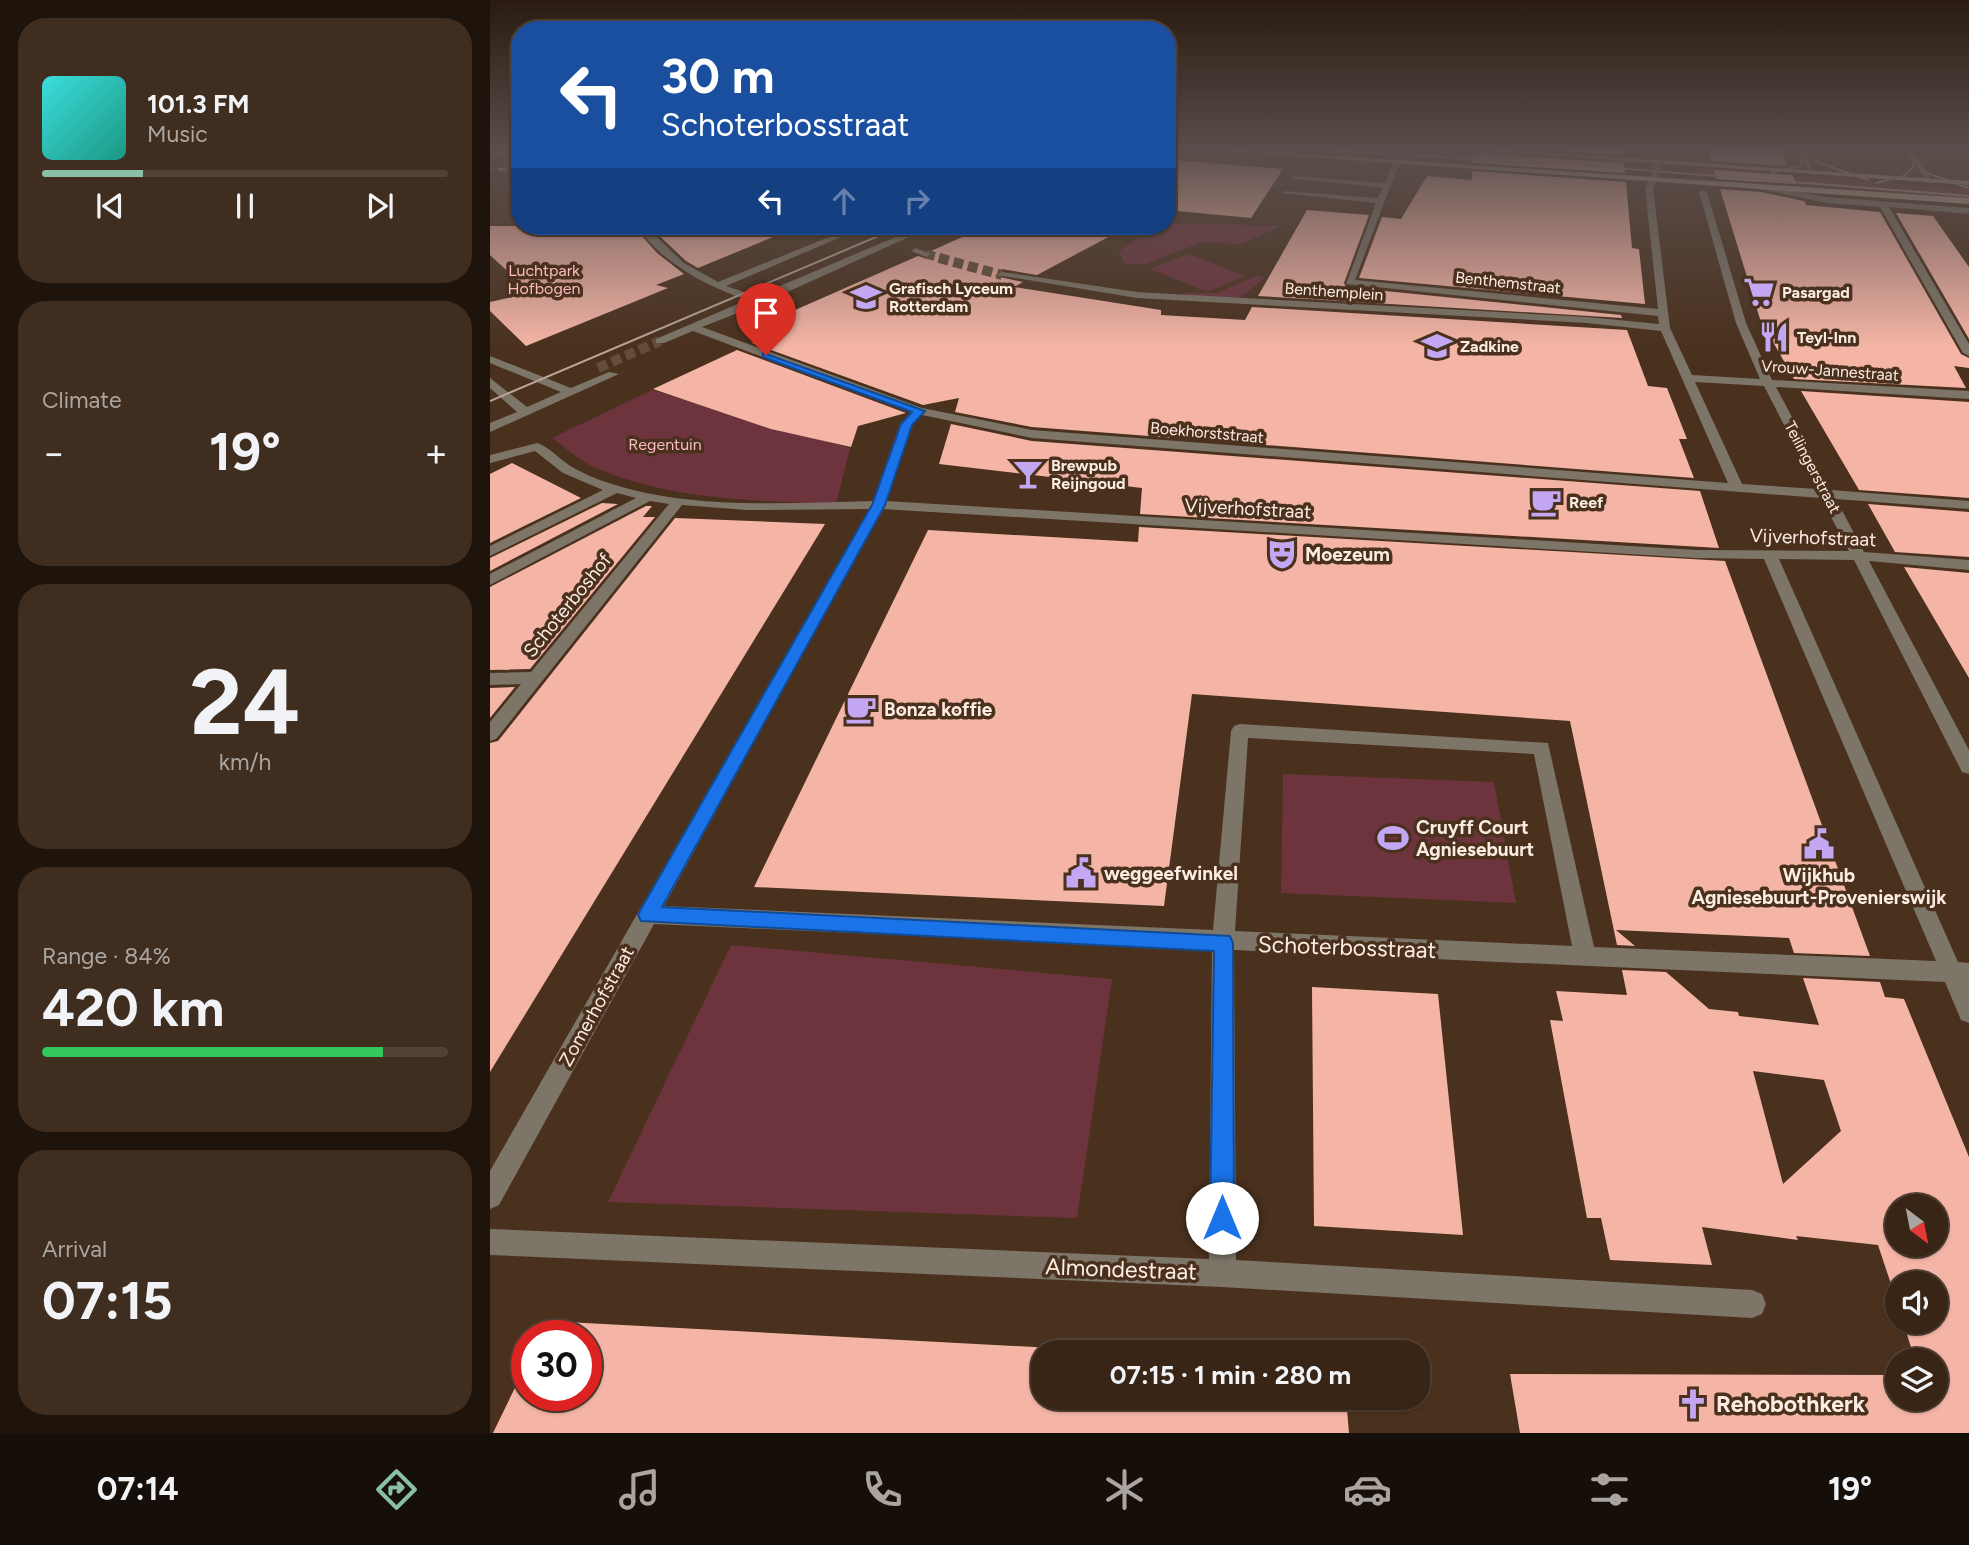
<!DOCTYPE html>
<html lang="en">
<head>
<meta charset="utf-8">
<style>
  body { margin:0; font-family:Figtree,sans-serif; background:#3f2d1f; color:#f1f3f6; height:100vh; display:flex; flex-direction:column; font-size:26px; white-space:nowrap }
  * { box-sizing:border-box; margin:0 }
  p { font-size:23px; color:#aba5a1 }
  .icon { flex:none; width:38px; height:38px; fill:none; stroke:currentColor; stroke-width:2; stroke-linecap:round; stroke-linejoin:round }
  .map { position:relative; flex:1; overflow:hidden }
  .panel { display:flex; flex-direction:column; gap:18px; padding:18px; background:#1f140c; width:490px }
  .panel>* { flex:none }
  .top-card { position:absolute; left:21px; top:21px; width:665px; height:214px; border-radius:28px; box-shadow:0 2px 5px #0004,0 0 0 2px #524235; background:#1a4fa0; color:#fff; overflow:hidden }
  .needle { width:46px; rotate:148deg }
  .fabs { position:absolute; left:1395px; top:1194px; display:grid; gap:14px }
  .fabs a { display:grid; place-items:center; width:63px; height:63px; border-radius:50%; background:#382516; box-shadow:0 2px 5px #0004,0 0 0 2px #524235; font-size:35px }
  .speed { position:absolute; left:21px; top:1320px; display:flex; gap:14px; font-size:35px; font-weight:700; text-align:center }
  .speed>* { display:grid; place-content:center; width:91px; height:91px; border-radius:50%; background:#382516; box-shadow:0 2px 5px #0004,0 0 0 2px #524235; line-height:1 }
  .speed .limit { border:10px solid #d22; background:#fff; color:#111 }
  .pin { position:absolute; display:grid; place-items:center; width:60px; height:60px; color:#fff; margin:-72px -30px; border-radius:50% 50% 50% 0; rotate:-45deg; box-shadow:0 0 7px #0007 }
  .pin .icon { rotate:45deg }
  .me { position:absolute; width:77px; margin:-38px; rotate:0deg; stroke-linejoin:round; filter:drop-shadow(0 0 5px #0008) }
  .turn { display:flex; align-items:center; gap:24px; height:147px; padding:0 35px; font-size:32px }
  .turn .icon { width:91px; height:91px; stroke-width:2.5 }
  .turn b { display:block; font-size:49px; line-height:60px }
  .lanes { display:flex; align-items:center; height:66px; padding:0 35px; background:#0003; justify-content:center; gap:35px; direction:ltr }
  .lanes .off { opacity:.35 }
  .big { font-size:52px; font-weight:700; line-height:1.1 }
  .panel .card { flex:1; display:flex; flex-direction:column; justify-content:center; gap:10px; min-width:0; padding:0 24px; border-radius:28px; background:#3f2d1f }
  .panel .dial { align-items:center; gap:0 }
  .dial b { font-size:91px; line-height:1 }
  .song { display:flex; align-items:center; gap:21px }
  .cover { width:84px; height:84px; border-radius:10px; background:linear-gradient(135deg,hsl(180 70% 55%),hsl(170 70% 35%)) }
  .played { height:7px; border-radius:4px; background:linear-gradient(90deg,#8abfa5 25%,#524235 25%) }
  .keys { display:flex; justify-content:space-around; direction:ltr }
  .heat { display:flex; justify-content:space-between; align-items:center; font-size:38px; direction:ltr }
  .charge { height:10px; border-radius:5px; background:linear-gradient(90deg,#34c759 84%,#524235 0) }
  .trip { position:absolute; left:541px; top:1340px; width:399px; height:70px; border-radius:28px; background:#382516; box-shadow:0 2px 5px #0004,0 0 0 2px #524235; font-weight:700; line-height:70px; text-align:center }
  .dock { display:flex; height:112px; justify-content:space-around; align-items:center; background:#160f09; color:#aba5a1 }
  .dock .icon { width:49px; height:49px }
  .dock .active { color:#8abfa5 }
  .dock b { font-size:32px; color:#f1f3f6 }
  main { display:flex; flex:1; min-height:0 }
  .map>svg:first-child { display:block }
  .green { fill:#6d343d }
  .building { fill:#f5b5a6; fill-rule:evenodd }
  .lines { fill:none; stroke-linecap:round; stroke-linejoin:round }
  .minor-tunnel-far1 { stroke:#654d3b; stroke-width:9; stroke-dasharray:9 4.5; stroke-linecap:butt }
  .minor-tunnel { stroke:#654d3b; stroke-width:10; stroke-dasharray:10 5; stroke-linecap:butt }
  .minor { fill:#7d7568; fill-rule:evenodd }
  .major { fill:#c1b197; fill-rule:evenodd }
  .tram { stroke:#b9a597; stroke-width:2 }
  .rail-casing { stroke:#b9a597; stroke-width:3.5 }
  .rail { stroke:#4a311e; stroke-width:2.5; stroke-dasharray:8; stroke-linecap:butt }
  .route { fill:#1a73e8; stroke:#114b97; stroke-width:2 }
  .labels { text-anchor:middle; stroke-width:7; stroke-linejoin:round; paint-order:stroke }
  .far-park-label { font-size:16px; fill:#fcbac2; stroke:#4a311e }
  .far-street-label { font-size:16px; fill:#fdece1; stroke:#4a311e }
  .far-poi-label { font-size:16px; font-weight:bold; fill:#fdece1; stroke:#4a311e; text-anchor:start }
  .street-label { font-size:19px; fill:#fdece1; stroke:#4a311e }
  .poi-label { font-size:19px; font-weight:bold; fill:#fdece1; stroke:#4a311e; text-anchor:start }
  .near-street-label { font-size:23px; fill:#fdece1; stroke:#4a311e }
  .near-poi-label { font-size:23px; font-weight:bold; fill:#fdece1; stroke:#4a311e; text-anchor:start }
</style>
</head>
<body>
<main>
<section class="panel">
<div class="card">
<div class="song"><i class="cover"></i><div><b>101.3 FM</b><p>Music</p></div></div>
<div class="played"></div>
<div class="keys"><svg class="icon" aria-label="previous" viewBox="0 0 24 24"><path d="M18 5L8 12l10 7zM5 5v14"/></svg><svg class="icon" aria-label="pause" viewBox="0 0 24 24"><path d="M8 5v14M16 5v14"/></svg><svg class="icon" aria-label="next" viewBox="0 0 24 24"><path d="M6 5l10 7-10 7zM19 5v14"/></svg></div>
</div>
<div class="card"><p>Climate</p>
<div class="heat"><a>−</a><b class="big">19°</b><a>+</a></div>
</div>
<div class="card dial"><b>24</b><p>km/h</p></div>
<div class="card"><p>Range · 84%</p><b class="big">420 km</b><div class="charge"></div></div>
<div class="card"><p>Arrival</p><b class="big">07:15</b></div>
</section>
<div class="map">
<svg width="1479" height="1433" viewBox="0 0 1479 1433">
  <rect width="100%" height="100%" fill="#4a311e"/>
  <path class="green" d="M747 148H899L1023 155V158L1120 170Z
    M1207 168 1479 189V198L1307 185 1304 180 1206 173Z
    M677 223 791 226 751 244 712 242 655 264H635L629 252 664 226H677Z
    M698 254 755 276 718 292 660 269Z
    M768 275 775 278 748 299 689 296 696 293H727Z
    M162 390 360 448 346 504C263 500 179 501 102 466 88 460 75 447 62 438Z
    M793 774 1004 782 1026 903 791 893Z
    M241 945 622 979 587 1218 118 1202Z"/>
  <path class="building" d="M1017 148H1133V155Z
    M1216 148H1290L1298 166 1221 161Z
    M983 153 1134 163 1135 173 982 163Z
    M696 161 793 169 761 218 677 210V162Z
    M1224 170 1302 175 1306 184 1227 179Z
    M982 171 1136 182 1142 248 1149 249 1155 304 869 278 892 217 911 219 937 176 982 180Z
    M1230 189 1271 192 1314 201 1316 205 1390 212 1471 354 1479 358V368L1464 366 1476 388 1304 379 1270 319Z
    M817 210 879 215 854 283 856 287 1131 315 1132 318 768 296Z
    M1406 213 1443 216 1479 267V339Z
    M0 226H143L167 253 194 274 166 285 178 288 36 346 0 311V302L41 293 0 255Z
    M159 226H305V228L208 268 196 261Z
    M497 226H639L547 275 512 269 505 276 533 282 524 287 671 310V315L755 320 762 307 1137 330 1158 386 1177 388 1197 439H1189L1204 478 542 427 465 412 469 398 433 405 262 343 280 335 267 330 300 315 296 314 428 256 437 259 444 255 441 251Z
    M247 350 416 413 368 426 361 447 281 429 163 389Z
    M1311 391 1479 402V498L1369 490Z
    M461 424 542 441 1210 491 1229 548 650 514 652 488 449 464Z
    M22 463 91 498 0 543V474Z
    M112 503 128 504 0 571V558Z
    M1378 504 1479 512V557L1405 552Z
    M156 506H162L153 517H165L40 669 0 670V587Z
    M185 518 335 524 0 1072V743L8 741Z
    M649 527 1235 561 1380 956 1304 953 1299 938 1126 930 1145 946 1127 945 1080 721 702 694 674 906 264 887 438 530 648 542Z
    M1414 567 1479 573V678Z
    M25 687 0 718V688Z
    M1132 970 1176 972 1219 1009 1248 1012 1249 1016 1329 1025 1313 978 1390 982 1395 997 1414 999 1479 1157V1433H1030L1020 1374 1407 1375V1398H1446V1360H1425L1413 1322 1446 1321V1283H1407V1302L1388 1245 1306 1236 1308 1240 1212 1227 1222 1265 1120 1260 1111 1218H1097L1060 1020 1073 1021 1066 991 1137 995ZM1263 1071 1334 1080 1351 1131 1293 1184ZM1407 1206H1446V1244H1407Z
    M822 987 948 994 973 1235 824 1226Z
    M57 1321 655 1353H553V1398H856L859 1433H3L37 1363V1395H96V1335H50Z
    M851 1344 852 1353H723V1348Z"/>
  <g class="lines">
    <path class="minor-tunnel-far1" d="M436 254 455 259"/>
    <path class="minor-tunnel" d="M449 258 512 275
      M108 368 170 341"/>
    <path class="minor" d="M1165 148H1173L1171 171 1163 188 1180 328 1202 375 1270 379 1246 323 1209 192 1213 190 1217 192 1256 323 1282 380 1479 391V399L1286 387 1341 490 1479 501V509L1346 499 1374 552 1479 560V570L1379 561 1479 750V774L1472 772 1364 560 1289 559 1468 962 1479 963V1023L1471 1020 1455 982 744 950 746 1260 1262 1290 1272 1294 1276 1304 1272 1314 1262 1318 732 1287 0 1255V1229L719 1259 722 949 164 924 9 1205 0 1209V1171L379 509 257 510 192 505 6 739 0 741V722L31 684 0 685V673L41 672 179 504 160 501 0 585V574L146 498 127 493 0 556V546L113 490 73 473 45 451 0 463V455L47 443C60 447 70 460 82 467 94 474 109 480 122 484 204 510 297 503 383 501L410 424 421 412 203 331 174 343H166V339L257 300C214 285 174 264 146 226H155L194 263 228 282 366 226H377L236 286 266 296 432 226H443L273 303 212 327 432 408 542 430 1238 483 1171 331 1097 323 647 298 507 275 512 272 647 292 1097 317 1169 324 1168 316 856 284 886 203 791 193 795 191 888 198 893 188 800 178 804 176 895 183 904 160 911 158 865 280 1168 309 1155 188 1163 171ZM1205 382 1274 386 1327 489 1252 484ZM432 415 542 438 1331 498 1359 551 1206 550 396 501 422 425ZM392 509 1206 558 1274 559 1446 961 1104 947 1058 743 750 724 744 726 741 731 723 930 174 906ZM758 738 1044 754 1082 946 745 931Z
      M1307 148H1313L1325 174H1319Z
      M1414 148H1421L1444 183H1438Z
      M1270 185 1336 197 1479 208V214L1399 207 1479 344V356L1473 353 1390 207 1336 203 1270 189Z
      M426 248 441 254 436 257 421 251Z
      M0 356 81 388 119 372 129 374 0 432V423L27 412 0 388V378L37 407 71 392 0 363Z"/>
    <path class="major" d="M692 148H723L1479 198V204Z
      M952 148H984L1479 181V185Z"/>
    <path class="tram" d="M803 148 1113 167 1479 196
      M1309 148 1330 163 1378 180
      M1414 148 1434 172 1479 188
      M1281 173 1310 166 1313 158 1308 148
      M1386 183 1414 176 1424 166 1422 160
      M0 401 412 226"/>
    <g class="rail-casing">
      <path id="rail" d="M0 155 30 153
        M0 170 30 168"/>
    </g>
    <use href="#rail" class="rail"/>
  </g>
  <linearGradient id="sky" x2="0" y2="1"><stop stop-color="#291b10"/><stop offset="0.43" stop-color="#5a4e4c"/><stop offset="1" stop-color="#5a4e4c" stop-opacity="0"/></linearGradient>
  <rect width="1479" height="348" fill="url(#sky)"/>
  <path class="route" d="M273 353 435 411 422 425 395 505 172 907 740 936 743 943 744 1218 741 1227 732 1230 724 1227 720 1218 724 951 151 921 148 915 151 909 382 505 411 424 422 412 273 357Z"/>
  <defs>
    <g id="supermarket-bare" transform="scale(2.415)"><path d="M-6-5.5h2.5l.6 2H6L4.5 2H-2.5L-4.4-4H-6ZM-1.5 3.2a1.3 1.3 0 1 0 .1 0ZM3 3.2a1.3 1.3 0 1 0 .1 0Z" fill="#c3a7f2" stroke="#4a311e" stroke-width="2.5" paint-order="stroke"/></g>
    <g id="school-bare" transform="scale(2.415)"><path d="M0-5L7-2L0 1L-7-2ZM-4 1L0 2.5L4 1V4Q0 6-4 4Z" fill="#c3a7f2" stroke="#4a311e" stroke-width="2.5" paint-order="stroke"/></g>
    <g id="restaurant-bare" transform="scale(2.415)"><path d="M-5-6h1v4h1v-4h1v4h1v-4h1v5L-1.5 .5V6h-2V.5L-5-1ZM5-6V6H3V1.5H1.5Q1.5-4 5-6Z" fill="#c3a7f2" stroke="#4a311e" stroke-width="2.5" paint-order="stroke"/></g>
    <g id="bar-bare" transform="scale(2.415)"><path d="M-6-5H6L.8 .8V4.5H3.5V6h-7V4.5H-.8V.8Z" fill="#c3a7f2" stroke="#4a311e" stroke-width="2.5" paint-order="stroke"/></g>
    <g id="cafe-bare" transform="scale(2.415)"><path d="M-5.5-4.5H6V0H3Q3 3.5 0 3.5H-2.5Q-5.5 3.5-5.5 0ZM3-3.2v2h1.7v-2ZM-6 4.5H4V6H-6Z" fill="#c3a7f2" stroke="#4a311e" stroke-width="2.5" paint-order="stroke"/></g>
    <g id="theatre-bare" transform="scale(2.415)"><path d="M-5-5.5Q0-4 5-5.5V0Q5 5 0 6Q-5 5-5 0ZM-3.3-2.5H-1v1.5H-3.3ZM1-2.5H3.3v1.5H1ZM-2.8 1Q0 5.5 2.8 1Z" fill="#c3a7f2" stroke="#4a311e" stroke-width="2.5" paint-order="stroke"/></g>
    <g id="stadium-bare" transform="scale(2.415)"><path d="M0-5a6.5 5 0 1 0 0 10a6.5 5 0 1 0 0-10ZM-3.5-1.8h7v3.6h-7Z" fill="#c3a7f2" stroke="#4a311e" stroke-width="2.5" paint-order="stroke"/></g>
    <g id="civic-bare" transform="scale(2.415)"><path d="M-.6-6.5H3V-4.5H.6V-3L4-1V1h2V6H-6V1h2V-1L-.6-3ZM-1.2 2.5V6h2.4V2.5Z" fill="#c3a7f2" stroke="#4a311e" stroke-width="2.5" paint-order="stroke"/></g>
    <g id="church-bare" transform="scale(2.415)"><path d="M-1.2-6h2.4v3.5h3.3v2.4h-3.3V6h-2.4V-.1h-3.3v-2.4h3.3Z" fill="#c3a7f2" stroke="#4a311e" stroke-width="2.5" paint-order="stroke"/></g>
  </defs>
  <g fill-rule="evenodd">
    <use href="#supermarket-bare" x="1269" y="292"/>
    <use href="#school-bare" x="376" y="297"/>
    <use href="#restaurant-bare" x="1284" y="337"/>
    <use href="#school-bare" x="947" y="346"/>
    <use href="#bar-bare" x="538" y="474"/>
    <use href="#cafe-bare" x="1056" y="502"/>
    <use href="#theatre-bare" x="792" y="554"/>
    <use href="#cafe-bare" x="371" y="709"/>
    <use href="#stadium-bare" x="903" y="838"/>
    <use href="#civic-bare" x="1329" y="844"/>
    <use href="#civic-bare" x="591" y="873"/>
    <use href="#church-bare" x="1203" y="1404"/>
  </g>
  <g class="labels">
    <g class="far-park-label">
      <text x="54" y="276">Luchtpark<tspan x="54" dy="18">Hofbogen</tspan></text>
      <text x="175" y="450">Regentuin</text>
    </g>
    <g class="far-street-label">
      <text transform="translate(1018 282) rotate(6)" y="6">Benthemstraat</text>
      <text transform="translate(844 291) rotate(4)" y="6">Benthemplein</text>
      <text transform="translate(1340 370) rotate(4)" y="6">Vrouw-Jannestraat</text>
      <text transform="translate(717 432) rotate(5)" y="6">Boekhorststraat</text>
      <text transform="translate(1323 467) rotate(62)" y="6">Teilingerstraat</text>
    </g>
    <g class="far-poi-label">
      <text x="399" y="294">Grafisch Lyceum<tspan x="399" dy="18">Rotterdam</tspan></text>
      <text x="1292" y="298">Pasargad</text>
      <text x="1307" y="343">Teyl-Inn</text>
      <text x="970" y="352">Zadkine</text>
      <text x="561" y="471">Brewpub<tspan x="561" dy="18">Reijngoud</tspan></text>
      <text x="1079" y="508">Reef</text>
    </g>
    <g class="street-label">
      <text transform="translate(758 508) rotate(3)" y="7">Vijverhofstraat</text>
      <text transform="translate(1323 537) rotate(2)" y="7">Vijverhofstraat</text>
      <text transform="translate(77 605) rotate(-51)" y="7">Schoterboshof</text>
      <text transform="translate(106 1006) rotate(-61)" y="7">Zomerhofstraat</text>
    </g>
    <g class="poi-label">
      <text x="815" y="561">Moezeum</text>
      <text x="394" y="716">Bonza koffie</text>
      <text x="926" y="834">Cruyff Court<tspan x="926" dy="22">Agniesebuurt</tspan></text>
      <text x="614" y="880">weggeefwinkel</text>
      <text x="1329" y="882" text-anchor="middle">Wijkhub<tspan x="1329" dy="22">Agniesebuurt-Provenierswijk</tspan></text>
    </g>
    <g class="near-street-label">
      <text transform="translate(857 947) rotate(2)" y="8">Schoterbosstraat</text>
      <text transform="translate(631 1269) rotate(2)" y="8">Almondestraat</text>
    </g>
    <g class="near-poi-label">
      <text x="1226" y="1412">Rehobothkerk</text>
    </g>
  </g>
</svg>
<div class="fabs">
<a><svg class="needle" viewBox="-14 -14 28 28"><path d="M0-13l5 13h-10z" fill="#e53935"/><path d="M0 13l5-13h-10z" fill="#aba5a1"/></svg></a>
<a><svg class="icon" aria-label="sound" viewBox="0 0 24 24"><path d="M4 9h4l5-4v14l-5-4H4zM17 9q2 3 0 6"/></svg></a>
<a><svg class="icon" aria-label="layers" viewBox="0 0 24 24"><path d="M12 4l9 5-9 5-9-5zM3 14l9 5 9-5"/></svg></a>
</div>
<div class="speed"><div class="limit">30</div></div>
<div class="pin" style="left:276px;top:355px;background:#d93025"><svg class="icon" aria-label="arrive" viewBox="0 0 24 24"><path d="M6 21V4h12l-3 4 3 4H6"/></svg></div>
<svg class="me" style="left:732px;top:1218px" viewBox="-20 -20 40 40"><circle r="19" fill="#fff"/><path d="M0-13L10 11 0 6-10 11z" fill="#1a73e8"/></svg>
<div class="trip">07:15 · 1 min · 280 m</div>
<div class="top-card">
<div class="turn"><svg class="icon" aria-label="left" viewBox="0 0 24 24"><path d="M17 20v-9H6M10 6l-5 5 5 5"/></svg><div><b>30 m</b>Schoterbosstraat</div></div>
<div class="lanes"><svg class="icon" aria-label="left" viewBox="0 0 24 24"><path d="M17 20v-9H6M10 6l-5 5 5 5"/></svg><svg class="icon off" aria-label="ahead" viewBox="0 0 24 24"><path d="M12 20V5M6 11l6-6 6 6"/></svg><svg class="icon off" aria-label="right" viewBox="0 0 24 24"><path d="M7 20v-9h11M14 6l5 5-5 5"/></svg></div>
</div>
</div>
</main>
<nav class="dock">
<b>07:14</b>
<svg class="icon active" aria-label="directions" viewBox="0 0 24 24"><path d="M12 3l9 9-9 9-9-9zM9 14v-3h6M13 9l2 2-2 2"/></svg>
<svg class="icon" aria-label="music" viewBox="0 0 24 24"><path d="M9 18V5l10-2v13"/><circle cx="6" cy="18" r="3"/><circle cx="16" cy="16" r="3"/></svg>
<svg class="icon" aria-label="phone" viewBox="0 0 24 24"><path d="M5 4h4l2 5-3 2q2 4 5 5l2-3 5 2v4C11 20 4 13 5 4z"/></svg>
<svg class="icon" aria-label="climate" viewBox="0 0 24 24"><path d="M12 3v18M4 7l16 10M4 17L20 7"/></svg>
<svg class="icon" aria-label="car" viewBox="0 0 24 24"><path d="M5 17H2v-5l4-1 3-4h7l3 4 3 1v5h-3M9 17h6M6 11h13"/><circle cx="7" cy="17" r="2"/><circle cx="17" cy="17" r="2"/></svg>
<svg class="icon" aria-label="filters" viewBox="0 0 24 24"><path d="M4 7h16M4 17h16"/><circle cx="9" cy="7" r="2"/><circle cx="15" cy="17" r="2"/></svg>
<b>19°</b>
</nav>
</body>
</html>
